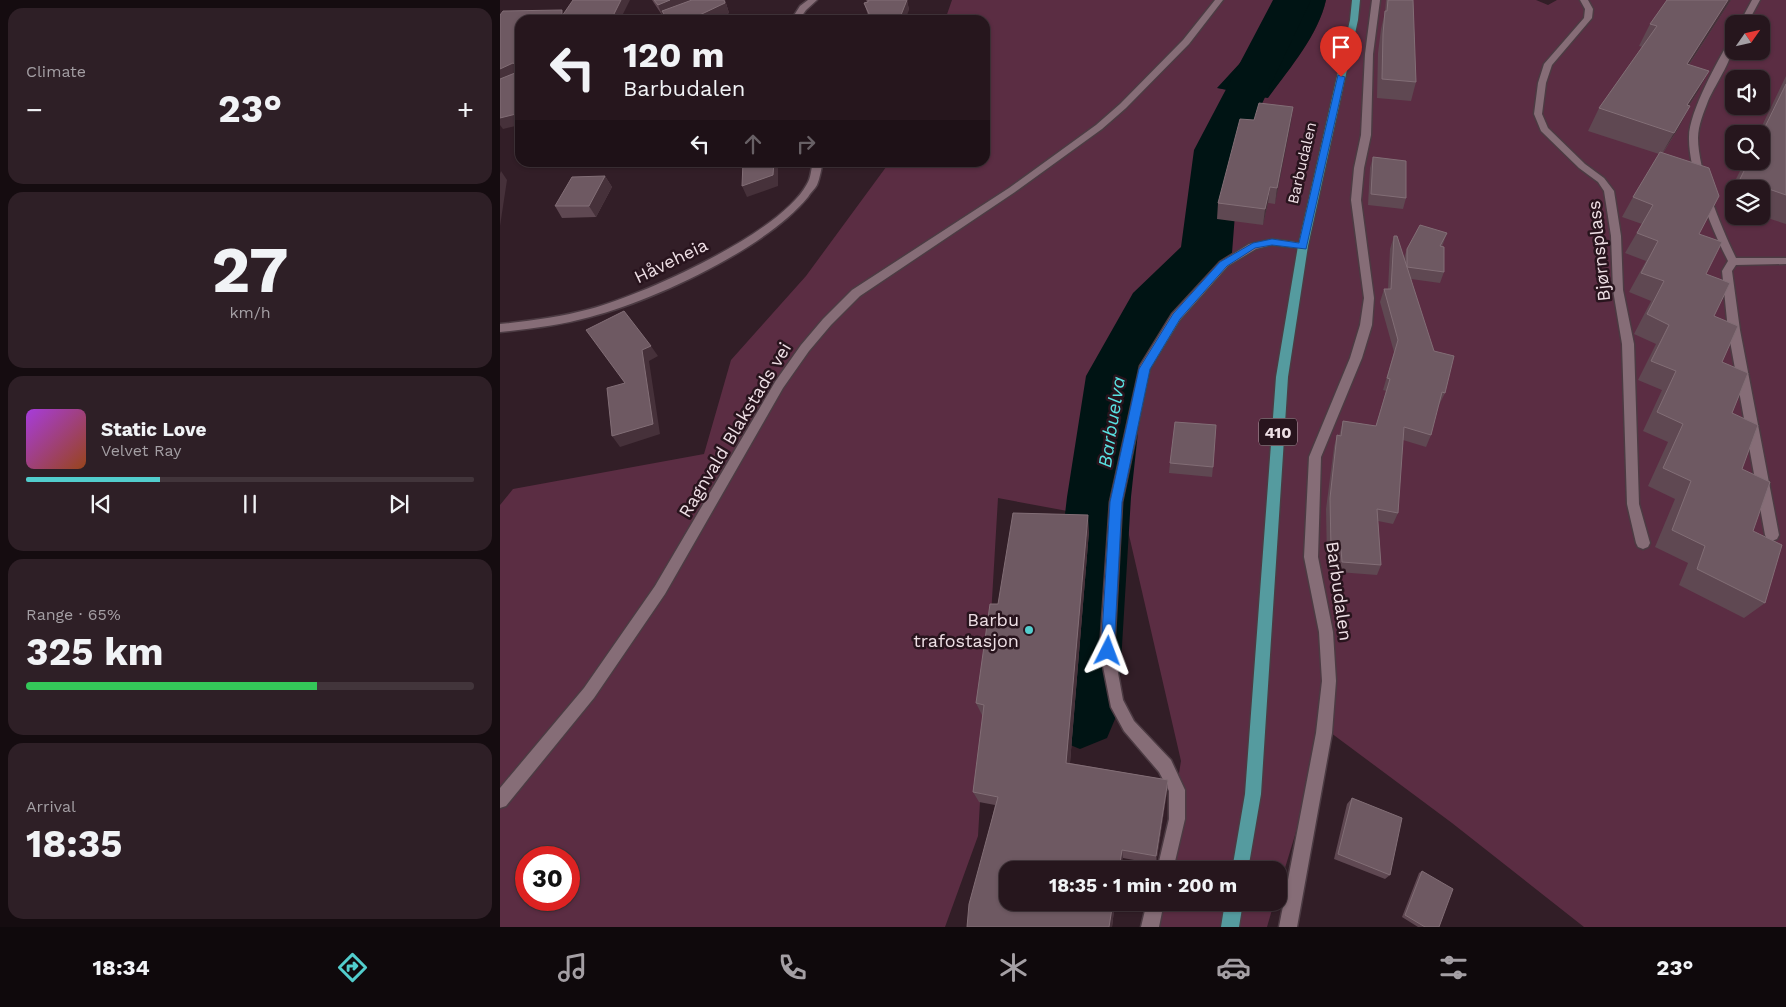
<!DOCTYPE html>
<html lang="en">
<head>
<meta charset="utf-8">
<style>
  body { margin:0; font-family:"Work Sans",sans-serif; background:#2e1f26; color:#f1f3f6; height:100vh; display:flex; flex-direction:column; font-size:19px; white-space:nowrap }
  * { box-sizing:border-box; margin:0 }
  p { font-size:16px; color:#a49fa4 }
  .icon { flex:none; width:28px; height:28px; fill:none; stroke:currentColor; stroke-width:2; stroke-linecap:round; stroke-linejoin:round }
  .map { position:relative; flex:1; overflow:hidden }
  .details { display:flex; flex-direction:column; gap:8px; padding:8px; background:#150c10; width:500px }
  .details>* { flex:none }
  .banner { position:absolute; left:15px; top:15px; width:475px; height:152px; border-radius:15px; box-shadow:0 1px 4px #0004,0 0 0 1px #42353b; background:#26161d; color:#f1f3f6; overflow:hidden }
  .needle { width:32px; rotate:56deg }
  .controls { position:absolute; left:1225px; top:15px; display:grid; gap:10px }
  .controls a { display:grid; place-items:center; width:45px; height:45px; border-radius:10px; background:#26161d; box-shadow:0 1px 4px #0004,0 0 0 1px #42353b; font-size:25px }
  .speed { position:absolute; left:15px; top:846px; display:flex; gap:10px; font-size:25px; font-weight:700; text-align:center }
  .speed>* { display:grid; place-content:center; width:65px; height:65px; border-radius:50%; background:#26161d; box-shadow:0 1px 4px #0004,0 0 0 1px #42353b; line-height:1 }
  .speed .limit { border:8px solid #d22; background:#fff; color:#111 }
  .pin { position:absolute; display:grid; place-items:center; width:42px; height:42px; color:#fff; margin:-51px -21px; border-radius:50% 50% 50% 0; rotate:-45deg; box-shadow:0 0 5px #0007 }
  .pin .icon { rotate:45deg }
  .me { position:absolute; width:55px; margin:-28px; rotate:3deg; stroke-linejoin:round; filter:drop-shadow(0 0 4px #0008) }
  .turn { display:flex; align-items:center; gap:18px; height:105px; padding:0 25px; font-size:22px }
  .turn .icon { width:65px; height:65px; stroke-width:2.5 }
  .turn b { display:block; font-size:35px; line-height:42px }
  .lanes { display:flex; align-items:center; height:48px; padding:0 25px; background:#0003; justify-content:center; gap:25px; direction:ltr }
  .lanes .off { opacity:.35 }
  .big { font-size:38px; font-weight:700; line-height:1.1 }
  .details .card { flex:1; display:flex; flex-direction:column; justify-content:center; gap:8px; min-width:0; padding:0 18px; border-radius:15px; background:#2e1f26 }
  .details .dial { align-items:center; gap:0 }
  .dial b { font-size:65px; line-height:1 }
  .song { display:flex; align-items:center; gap:15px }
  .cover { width:60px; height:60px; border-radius:8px; background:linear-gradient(135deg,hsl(280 70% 55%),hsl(20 70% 35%)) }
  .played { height:5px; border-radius:2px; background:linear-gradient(90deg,#52cdcd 30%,#42353b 30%) }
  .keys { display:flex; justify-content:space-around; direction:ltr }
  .heat { display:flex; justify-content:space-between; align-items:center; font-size:28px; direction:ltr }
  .charge { height:8px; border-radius:4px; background:linear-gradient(90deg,#34c759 65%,#42353b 0) }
  .trip { position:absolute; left:499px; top:861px; width:288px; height:50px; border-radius:15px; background:#26161d; box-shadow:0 1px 4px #0004,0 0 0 1px #42353b; font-weight:700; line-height:50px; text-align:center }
  .tabs { display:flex; height:80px; justify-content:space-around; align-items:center; background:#0f090c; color:#a49fa4 }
  .tabs .icon { width:35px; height:35px }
  .tabs .current { color:#52cdcd }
  .tabs b { font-size:22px; color:#f1f3f6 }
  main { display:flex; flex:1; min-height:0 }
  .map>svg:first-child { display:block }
  .green { fill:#5b2d43; fill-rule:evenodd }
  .water { fill:#001414 }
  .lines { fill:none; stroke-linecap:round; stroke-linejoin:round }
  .river { fill:#001414; fill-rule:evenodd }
  .street-casing { stroke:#4c3b43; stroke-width:3 }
  .secondary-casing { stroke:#4c3b43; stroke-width:3 }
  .primary-casing { stroke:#4c3b43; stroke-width:3 }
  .street { fill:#866d77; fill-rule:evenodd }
  .secondary { fill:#866d77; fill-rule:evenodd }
  .primary { fill:#559b9f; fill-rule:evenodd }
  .wall { fill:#5f4852 }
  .shaded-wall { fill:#46313a }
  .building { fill:#6e5962; stroke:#826e76 }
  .route { fill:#1a73e8; stroke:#114b97 }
  .poi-dot { fill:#52cdcd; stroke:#28141d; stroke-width:2 }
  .labels { text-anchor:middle; stroke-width:5; stroke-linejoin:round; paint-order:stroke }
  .far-street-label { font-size:15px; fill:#eedfe5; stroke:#28141d }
  .shield { fill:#28141d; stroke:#b3a2a9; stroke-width:1 }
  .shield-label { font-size:16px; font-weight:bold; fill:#eedfe5 }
  .street-label { font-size:18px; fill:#eedfe5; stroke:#28141d }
  .poi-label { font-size:18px; fill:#eedfe5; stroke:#28141d; text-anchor:end }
  .water-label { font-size:19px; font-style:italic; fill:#59e1e1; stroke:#28141d }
</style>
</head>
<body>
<main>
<section class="details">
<div class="card"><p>Climate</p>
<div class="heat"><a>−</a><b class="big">23°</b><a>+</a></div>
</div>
<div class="card dial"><b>27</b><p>km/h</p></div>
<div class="card">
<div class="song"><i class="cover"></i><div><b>Static Love</b><p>Velvet Ray</p></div></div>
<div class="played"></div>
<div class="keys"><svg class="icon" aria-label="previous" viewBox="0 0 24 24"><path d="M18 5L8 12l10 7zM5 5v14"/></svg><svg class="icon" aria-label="pause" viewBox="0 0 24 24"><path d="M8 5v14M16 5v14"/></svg><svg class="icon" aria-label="next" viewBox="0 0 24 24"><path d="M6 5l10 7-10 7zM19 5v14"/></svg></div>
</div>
<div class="card"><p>Range · 65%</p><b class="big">325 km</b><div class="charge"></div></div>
<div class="card"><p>Arrival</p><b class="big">18:35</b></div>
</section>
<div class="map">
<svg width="1286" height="927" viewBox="0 0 1286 927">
  <rect width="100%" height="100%" fill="#321e27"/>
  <path class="green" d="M452 0H781L775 25 718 88 767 98C789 69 818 36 826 0H1036L1048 5 1057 0H1286V927H1084L952 823 827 730 778 891V870H663L681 761 626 522 498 498 478 836 445 927H0V505L13 489 204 454 231 360 306 276 389 163 485 162V20H445ZM1234 24H1261V51H1234ZM1234 79H1261V106H1234ZM1234 134H1261V161H1234ZM1234 189H1261V216H1234ZM26 858H69V900H26Z
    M658 903H774L767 927H654Z"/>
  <path class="water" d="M781 0H826C818 36 789 69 768 98L717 88 775 25Z"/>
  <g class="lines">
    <path class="river" d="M773 0H811L740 150 732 253 724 265 674 317 644 376 631 497 618 712 607 738 580 749 553 738 542 712 567 497 586 376 633 293 681 247 694 150Z"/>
    <g class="street-casing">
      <path id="street" d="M308 0H317L306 10 299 20H291L300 6Z
        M872 0H880L873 54 871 135 864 168 861 200 874 298 872 325 862 358 821 457 818 557 833 632 836 681 832 733 797 927H779L816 733 822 681 819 632 804 557 809 457 850 358 860 325 864 298 851 200 854 168 861 135 865 54Z
        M1080 0H1088L1093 9 1092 18 1052 65 1046 83 1042 114 1048 128 1085 164 1104 178 1114 191 1121 236 1123 290 1134 344 1139 504 1150 543 1148 547 1143 549 1138 547 1136 543 1127 504 1122 344 1113 290 1111 236 1104 191 1098 182 1079 168 1041 131 1034 114 1038 83 1044 64 1084 18 1085 9Z
        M1252 0H1260L1247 24H1239Z
        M180 11 184 13 183 15 167 20H155Z
        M1231 38H1234C1234 59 1217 81 1208 101 1204 112 1198 125 1198 138 1198 171 1221 227 1236 258H1286V264L1236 265 1232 271 1240 330 1279 535 1277 539 1272 541 1267 539 1265 535 1228 330 1222 271 1228 261C1212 230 1188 171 1189 137 1189 112 1218 60 1231 38Z
        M313 162H323C321 169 320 178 317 185 315 189 310 193 308 197 265 249 155 300 90 317 61 325 30 329 0 332V324C30 321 60 317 90 309 143 295 281 233 307 184 311 178 311 169 313 162Z
        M772 239 803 243 808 246 803 249 772 245 756 249 728 266 680 320 650 369 622 502 614 651 623 700 634 721 671 760 685 790V819L673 870H657L669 819V791L659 772 624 731 611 707 600 651 610 502 640 366 672 314 720 262 749 244Z
        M647 902H664L659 927H641Z"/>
    </g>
    <g class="secondary-casing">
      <path id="secondary" d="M715 0H723L689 44 626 108 602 129 515 192 360 296 331 325 309 351 283 388 165 594 94 698 6 806 0 808V788L84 688 155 586 275 382 301 345 323 319 352 290 509 188 596 125 620 104 683 40Z"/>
    </g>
    <g class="primary-casing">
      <path id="primary" d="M852 0H860L858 20 808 246 788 377 761 794 748 870H732L745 794 776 377 798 246 850 20Z
        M725 902H743L739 927H721Z"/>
    </g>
    <use href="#street" class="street"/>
    <use href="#secondary" class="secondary"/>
    <use href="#primary" class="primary"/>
  </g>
  <path class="wall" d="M152 0H225L229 13 215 20H166L164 15H162Z
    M366 0H407L409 10 369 18 364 3 367 2Z
    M886 0H913L916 82 911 101 877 98 878 53 881 29 885 12Z
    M1167 0H1231L1189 65 1197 93 1189 106 1178 129 1163 153 1199 234 1253 531 1265 603 1244 618 1179 585 1188 563 1155 547 1175 499 1148 486 1168 442 1143 431 1162 390 1138 380 1156 344 1134 334 1151 301 1129 292 1146 261 1125 253 1142 224 1122 217 1133 197 1159 154 1088 131 1099 108 1142 47 1139 46 1150 24Z
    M1286 76V224L1261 216V189H1234V206L1224 203 1245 161H1261V134H1258Z
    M793 107 775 204 768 203 763 225 717 219 718 203 754 120Z
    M873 157 906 198 903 209 868 205 870 168Z
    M105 176 112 187 96 217 62 218 55 206Z
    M947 233 942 247 944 272 940 283 911 279 945 393 939 405H938L931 435 926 447 903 440 898 513 893 524 878 521 881 565 877 575 838 572V560L827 559 826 509 834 447 837 435 839 436 843 421 876 426 886 391 883 390 894 352 880 302 884 289H888L890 249 894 236 904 258 907 249Z
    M670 463 713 467 712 477 669 473Z
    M589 531 570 763 668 780 667 791 656 864 623 858 508 902H615L612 927H467L495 805 479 802 473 792 483 716 482 715 476 703 498 604Z
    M852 798 890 875 885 879 834 859 847 804Z
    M922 871 939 927H918L902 917 919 873Z"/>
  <path class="shaded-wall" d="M121 0H130L120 20H111Z
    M170 0H201L162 11 164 15H162L158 5Z
    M225 0 229 13 215 20H189Z
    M407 0 409 10 405 20H399Z
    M1228 0H1231L1175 86 1187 64Z
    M13 63 19 73 0 82V69Z
    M1209 71 1197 93 1175 128 1187 105Z
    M1190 106 1178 129 1161 155 1174 133Z
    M793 107 791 123 775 204 777 188Z
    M20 113V125L3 129 0 125V118Z
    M274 162H278V186L247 197 242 186Z
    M1 171 7 180 0 226V174Z
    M105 176 112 187 96 217 89 206Z
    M770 187 768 203 763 225 765 209Z
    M151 346 158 356 149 361 160 434 120 447 112 436 142 350Z
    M588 515 589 531 569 774 566 763Z
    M668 780 667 791 656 864V856Z
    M622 850 623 858 621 870H619Z
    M613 902H615L612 927H609Z"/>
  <path class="building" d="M73 0H121L111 20H20V113L0 118V79L15 73 16 65 13 63 0 69V15L3 11 62 10V16Z
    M154 0H170L158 5Z
    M192 0H224L225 3 189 20H168L162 11Z
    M368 0H407L399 20H368L370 16 364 3 368 2Z
    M888 0H913L916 82 882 79 883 34 885 11H887Z
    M1167 0H1228L1187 64 1209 71 1187 105 1190 106 1174 133 1099 108 1157 26 1150 24Z
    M1286 84V195L1240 179 1249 161H1261V135Z
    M759 103 793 107 777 188 770 187 765 209 718 203 740 119 754 120Z
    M1160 152 1209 168 1219 196 1199 234 1222 242 1206 274 1230 283 1214 316 1238 326 1222 362 1248 373 1232 413 1258 425 1242 469 1270 482 1253 531 1282 545 1265 603 1197 569 1205 546 1172 530 1191 481 1163 468 1183 424 1157 412 1176 371 1151 361 1169 325 1147 314 1164 281 1141 273 1158 241 1137 233 1153 205 1133 197Z
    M873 157 906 161V198L871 194Z
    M243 162H274L273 175 242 186Z
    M105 176 89 206H55L72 177Z
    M920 225 947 233 940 246 944 247V272L907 267V249Z
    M894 236H897L934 351 954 356 945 393 942 392 931 435 904 427 898 513 877 509 881 565 842 562 841 549H831L830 498 837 435 841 436 843 421 876 426 890 379 887 378 898 340 884 289H891Z
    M124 311 151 346 142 350 153 424 112 436 107 388 125 383 86 330Z
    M675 422 716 425 713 467 670 463Z
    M513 513 588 515 566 763 668 780 656 856 622 850 619 870H508V902H613L609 927H467L469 904 498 797 473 792 484 705 476 703 490 604H498Z
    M852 798 902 818 890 875 838 854Z
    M922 871 953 889 939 927H925L905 915Z"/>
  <path class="route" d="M838 75 845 77 806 249 772 245 755 248 727 266 680 319 650 369 622 502 614 651 612 656 608 657 603 656 601 651 610 502 639 369 673 314 720 262 753 243 772 239 799 243Z"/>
  <circle class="poi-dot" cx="529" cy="630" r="5"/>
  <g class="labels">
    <g class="far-street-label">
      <text transform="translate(802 163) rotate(-77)" y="5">Barbudalen</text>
    </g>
    <rect class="shield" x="759" y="418.5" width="38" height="27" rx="4"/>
    <g class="shield-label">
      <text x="778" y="438">410</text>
    </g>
    <g class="street-label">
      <text transform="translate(1099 251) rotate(-96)" y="6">Bjørnsplass</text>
      <text transform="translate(171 261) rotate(-26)" y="6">Håveheia</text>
      <text transform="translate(235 430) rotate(-59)" y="6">Ragnvald Blakstads vei</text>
      <text transform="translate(839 591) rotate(82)" y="6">Barbudalen</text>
    </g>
    <g class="poi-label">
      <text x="519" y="626">Barbu<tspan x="519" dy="21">trafostasjon</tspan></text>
    </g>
    <g class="water-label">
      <text transform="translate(611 422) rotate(-81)" y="7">Barbuelva</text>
    </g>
  </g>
</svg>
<div class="controls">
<a><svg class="needle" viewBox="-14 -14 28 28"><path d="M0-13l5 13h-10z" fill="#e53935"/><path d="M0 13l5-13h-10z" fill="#a49fa4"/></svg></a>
<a><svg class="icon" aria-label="sound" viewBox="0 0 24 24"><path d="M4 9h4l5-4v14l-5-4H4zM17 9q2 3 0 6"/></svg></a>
<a><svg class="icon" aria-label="search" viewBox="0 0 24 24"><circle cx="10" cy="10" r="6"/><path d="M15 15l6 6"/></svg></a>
<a><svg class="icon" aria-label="layers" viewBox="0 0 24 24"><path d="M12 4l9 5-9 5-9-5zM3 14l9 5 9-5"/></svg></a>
</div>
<div class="speed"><div class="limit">30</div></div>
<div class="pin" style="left:841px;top:77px;background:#d93025"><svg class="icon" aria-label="arrive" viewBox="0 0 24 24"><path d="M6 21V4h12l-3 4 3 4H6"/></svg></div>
<svg class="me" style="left:608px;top:651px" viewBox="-20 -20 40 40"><path d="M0-17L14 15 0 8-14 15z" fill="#1a73e8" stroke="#fff" stroke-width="4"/></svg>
<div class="trip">18:35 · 1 min · 200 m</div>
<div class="banner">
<div class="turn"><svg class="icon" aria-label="left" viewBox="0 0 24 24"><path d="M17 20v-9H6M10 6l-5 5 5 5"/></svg><div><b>120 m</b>Barbudalen</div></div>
<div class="lanes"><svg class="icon" aria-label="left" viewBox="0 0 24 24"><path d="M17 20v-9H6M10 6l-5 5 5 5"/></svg><svg class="icon off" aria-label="ahead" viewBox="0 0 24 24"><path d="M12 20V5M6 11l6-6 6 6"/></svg><svg class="icon off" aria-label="right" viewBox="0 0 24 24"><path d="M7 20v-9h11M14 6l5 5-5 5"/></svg></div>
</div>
</div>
</main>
<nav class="tabs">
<b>18:34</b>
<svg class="icon current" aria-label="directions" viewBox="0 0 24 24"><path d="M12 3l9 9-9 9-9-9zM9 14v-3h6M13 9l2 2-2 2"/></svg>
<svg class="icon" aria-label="music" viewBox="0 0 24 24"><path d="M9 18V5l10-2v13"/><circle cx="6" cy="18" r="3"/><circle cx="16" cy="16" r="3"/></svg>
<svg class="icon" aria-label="phone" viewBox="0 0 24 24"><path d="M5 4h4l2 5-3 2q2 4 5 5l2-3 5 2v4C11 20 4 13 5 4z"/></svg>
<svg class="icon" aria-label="climate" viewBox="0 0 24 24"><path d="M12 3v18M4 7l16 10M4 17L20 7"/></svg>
<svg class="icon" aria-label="car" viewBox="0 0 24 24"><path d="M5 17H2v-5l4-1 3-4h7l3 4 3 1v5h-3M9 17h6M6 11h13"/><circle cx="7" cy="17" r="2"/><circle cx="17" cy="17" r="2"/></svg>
<svg class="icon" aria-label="filters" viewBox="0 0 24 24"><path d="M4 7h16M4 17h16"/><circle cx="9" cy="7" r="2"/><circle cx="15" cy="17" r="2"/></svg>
<b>23°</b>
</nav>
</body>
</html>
